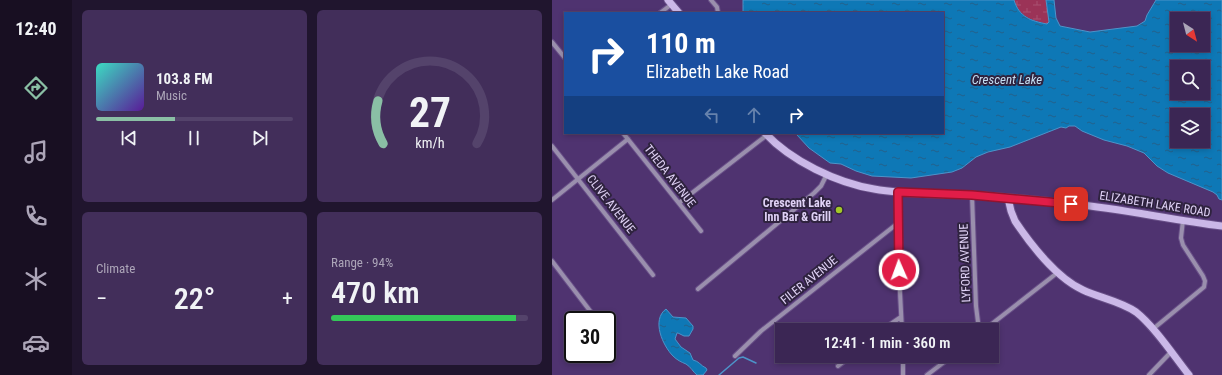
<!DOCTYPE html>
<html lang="en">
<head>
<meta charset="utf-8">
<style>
  body { margin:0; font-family:"Roboto Condensed",sans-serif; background:#422e5a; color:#f1f3f6; height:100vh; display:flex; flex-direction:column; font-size:15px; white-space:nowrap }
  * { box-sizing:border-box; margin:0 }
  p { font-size:13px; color:#aca5b8 }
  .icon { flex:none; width:22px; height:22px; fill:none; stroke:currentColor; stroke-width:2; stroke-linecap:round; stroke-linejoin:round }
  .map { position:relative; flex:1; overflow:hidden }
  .sheet { display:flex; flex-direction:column; gap:10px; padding:10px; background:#20152e; width:480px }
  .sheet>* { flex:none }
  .top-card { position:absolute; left:12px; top:12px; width:380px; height:122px; border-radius:0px; box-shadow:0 2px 6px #0003,0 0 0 1px #54436b; background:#1a4fa0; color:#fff; overflow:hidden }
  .needle { width:26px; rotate:144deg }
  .buttons { position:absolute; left:618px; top:12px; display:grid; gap:8px }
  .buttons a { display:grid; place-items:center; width:40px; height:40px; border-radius:0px; background:#3b2654; box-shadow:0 2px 6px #0003,0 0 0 1px #54436b; font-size:20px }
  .speed { position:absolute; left:12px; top:311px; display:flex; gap:8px; font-size:20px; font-weight:700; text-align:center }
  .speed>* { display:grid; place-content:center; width:52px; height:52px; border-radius:50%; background:#3b2654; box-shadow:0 2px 6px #0003,0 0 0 1px #54436b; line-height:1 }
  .speed .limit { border:2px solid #111; border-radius:6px; background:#fff; color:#111 }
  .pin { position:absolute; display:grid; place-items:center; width:34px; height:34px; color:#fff; margin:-17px; border-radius:8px; box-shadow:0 2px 6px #0006 }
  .me { position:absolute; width:44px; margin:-22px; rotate:358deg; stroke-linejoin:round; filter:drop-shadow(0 0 3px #0008) }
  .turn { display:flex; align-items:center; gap:14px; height:84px; padding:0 16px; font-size:18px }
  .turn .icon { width:52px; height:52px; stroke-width:2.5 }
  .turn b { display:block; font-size:28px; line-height:34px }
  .lanes { display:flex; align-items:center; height:38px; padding:0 16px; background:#0003; justify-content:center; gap:20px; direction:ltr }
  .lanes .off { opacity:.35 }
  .big { font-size:30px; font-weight:600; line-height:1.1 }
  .sheet .card { flex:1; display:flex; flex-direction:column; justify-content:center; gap:6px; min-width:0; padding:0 14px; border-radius:6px; background:#422e5a }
  .sheet .dial { align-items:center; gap:0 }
  .dial svg { height:104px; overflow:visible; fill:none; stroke:#54436b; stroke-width:7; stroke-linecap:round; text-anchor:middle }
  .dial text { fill:#f1f3f6; stroke:none }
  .song { display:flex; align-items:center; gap:12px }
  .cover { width:48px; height:48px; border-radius:6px; background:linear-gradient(135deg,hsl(170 70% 55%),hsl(270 70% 35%)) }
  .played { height:4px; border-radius:2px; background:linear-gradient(90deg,#8abfa5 40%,#54436b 40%) }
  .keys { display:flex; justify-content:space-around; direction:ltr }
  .heat { display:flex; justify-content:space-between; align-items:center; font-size:22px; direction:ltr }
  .charge { height:6px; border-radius:3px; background:linear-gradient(90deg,#34c759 94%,#54436b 0) }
  .sheet .tiles { flex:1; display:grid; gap:10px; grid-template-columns:repeat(2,1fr) }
  .trip { position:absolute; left:223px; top:323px; width:224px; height:40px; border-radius:0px; background:#3b2654; box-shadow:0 2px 6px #0003,0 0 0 1px #54436b; font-weight:600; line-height:40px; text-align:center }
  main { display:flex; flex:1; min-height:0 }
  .menu { display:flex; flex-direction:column; width:72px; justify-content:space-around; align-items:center; background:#180f22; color:#aca5b8 }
  .menu .icon { width:28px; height:28px }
  .menu .current { color:#8abfa5 }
  .menu b { font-size:18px; color:#f1f3f6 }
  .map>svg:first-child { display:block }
  .wetland { fill:url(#wetland-marsh) }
  .water { fill:url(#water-ripples); stroke:#4d93c9; fill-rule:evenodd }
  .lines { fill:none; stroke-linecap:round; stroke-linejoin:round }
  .stream { stroke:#4d93c9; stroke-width:1.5 }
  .street-casing { stroke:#695088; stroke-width:6 }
  .secondary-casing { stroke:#695088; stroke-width:9 }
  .street { stroke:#9a8fad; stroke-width:4 }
  .secondary { stroke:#cbb8e8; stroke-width:7 }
  .route-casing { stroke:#92132f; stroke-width:10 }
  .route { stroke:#e11d48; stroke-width:7 }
  .poi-dot { fill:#a3c927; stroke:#2f233f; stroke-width:1.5 }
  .labels { text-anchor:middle; stroke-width:4; stroke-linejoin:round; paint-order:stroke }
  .street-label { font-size:12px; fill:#e0d2f6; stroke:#2f233f }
  .poi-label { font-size:12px; font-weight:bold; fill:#e0d2f6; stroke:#2f233f; text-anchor:end }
  .water-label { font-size:13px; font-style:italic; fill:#c5def2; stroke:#2f233f }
</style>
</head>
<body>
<main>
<nav class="menu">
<b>12:40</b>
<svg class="icon current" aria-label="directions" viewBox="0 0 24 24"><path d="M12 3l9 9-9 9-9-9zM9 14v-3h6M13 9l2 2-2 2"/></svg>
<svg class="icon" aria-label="music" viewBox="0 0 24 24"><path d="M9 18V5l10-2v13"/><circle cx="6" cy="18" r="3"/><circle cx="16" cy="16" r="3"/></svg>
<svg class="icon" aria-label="phone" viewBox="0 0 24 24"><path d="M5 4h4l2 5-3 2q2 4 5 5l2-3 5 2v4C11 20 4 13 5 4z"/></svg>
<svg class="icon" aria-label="climate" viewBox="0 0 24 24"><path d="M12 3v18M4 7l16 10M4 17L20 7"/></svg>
<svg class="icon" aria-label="car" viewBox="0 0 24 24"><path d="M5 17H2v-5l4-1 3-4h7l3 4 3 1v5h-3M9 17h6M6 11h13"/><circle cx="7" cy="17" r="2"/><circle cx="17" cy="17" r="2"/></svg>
</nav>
<section class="sheet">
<div class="tiles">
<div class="card">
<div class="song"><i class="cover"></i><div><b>103.8 FM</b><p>Music</p></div></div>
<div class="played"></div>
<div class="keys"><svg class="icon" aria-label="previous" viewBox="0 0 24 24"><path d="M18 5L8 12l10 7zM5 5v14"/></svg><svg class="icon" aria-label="pause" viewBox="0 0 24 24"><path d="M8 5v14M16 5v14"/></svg><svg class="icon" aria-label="next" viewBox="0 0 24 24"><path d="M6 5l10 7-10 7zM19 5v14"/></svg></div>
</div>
<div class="card dial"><svg viewBox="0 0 100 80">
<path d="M14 69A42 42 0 1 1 86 69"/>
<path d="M14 69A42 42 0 0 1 10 36" stroke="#8abfa5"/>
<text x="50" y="56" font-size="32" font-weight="700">27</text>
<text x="50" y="72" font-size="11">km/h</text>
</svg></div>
<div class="card"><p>Climate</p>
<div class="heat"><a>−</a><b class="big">22°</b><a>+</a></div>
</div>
<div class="card"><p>Range · 94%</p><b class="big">470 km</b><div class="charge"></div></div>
</div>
</section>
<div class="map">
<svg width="670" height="375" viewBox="0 0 670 375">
  <defs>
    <pattern id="wetland-marsh" width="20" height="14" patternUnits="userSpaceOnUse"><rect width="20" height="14" fill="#9b3357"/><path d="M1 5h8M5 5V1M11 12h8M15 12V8" fill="none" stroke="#a95070"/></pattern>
    <pattern id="water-ripples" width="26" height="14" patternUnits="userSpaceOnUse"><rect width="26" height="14" fill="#0e78b6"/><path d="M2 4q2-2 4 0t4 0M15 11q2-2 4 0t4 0" fill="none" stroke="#23618b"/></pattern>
  </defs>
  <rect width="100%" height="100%" fill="#4f3370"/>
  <path class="wetland" d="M462 0H494L497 22 495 24C479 20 467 17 462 0Z"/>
  <path class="water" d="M191 0H462C467 17 479 21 495 24L497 22 494 0H502L504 18 508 26 538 32 585 26 593 21 595 15 604 0H670V200L667 199 665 195 661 192 616 173 605 166 592 153 575 146 552 140 530 131 523 126H517L514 128 509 127 458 147 436 152 424 157 410 168 400 172 359 178 320 176 304 171 289 164 278 163 257 148 245 135 246 133H391V13H191ZM625 19H651V45H625ZM625 67H651V93H625ZM625 115H651V141H625Z
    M114 309 121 317 134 318 141 326V329L137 336H132L126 333H125L123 339 129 347 138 353 141 360C147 361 149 366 154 368L155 370 151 375H145C141 372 139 367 134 364 129 362 125 360 121 356 111 346 99 320 114 309Z"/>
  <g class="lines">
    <path class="stream" d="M167 375 187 358 191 357 204 363"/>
    <g class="street-casing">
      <path id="street" d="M159 0 165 7 166 13
        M108 13 120 4
        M0 42 13 58
        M71 133 149 231
        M0 146 101 275
        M346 192V255L350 330
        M420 195 424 306 427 330
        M0 200 76 139
        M127 203 215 135
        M0 261 45 320
        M146 289 262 193 269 186 275 174
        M601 329 652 287 653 281 651 276 631 245 629 238 631 220
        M330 330 349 317
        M432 330 505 273
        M183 356 209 331 346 223
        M351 356V375
        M286 366 299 356
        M375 375 400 356
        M597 375 619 352"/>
    </g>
    <g class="secondary-casing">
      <path id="secondary" d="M116 0 127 13
        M213 133C239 161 285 183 322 189 353 195 386 193 418 195 452 197 486 200 521 204 571 209 620 220 670 226
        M456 198 459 211 463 221C479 245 505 278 531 290 548 298 568 301 584 312 602 326 622 356 637 375"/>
    </g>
    <use href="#street" class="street"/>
    <use href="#secondary" class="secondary"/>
  </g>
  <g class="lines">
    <g class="route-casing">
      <path id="route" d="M347 270 346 192 420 195 519 204"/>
    </g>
    <use href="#route" class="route"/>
  </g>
  <circle class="poi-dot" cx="287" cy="210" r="4"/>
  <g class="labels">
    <g class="street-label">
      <text transform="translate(118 176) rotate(52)" y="4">THEDA AVENUE</text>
      <text transform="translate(59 204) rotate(52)" y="4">CLIVE AVENUE</text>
      <text transform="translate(603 204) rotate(9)" y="4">ELIZABETH LAKE ROAD</text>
      <text transform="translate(413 263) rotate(-92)" y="4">LYFORD AVENUE</text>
      <text transform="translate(257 280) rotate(-39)" y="4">FILER AVENUE</text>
    </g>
    <g class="poi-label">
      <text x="279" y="207">Crescent Lake<tspan x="279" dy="14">Inn Bar &amp; Grill</tspan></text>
    </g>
    <g class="water-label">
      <text x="455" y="84">Crescent Lake</text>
    </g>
  </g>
</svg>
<div class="buttons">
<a><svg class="needle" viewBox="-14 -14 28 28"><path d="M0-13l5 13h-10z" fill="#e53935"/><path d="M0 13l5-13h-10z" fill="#aca5b8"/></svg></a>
<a><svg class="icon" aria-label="search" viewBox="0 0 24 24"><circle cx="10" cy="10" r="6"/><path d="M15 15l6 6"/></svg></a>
<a><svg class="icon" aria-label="layers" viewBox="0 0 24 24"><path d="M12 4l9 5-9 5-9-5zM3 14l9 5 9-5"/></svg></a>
</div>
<div class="speed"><div class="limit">30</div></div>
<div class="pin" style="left:519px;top:204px;background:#d93025"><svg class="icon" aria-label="arrive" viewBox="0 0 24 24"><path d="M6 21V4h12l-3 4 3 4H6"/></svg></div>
<svg class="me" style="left:347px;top:270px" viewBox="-20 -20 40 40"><circle r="17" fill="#e11d48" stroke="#fff" stroke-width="3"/><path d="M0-11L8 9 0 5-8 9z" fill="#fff"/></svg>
<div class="trip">12:41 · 1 min · 360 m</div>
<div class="top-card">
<div class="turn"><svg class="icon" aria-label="right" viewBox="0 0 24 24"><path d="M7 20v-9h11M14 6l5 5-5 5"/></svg><div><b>110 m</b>Elizabeth Lake Road</div></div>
<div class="lanes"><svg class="icon off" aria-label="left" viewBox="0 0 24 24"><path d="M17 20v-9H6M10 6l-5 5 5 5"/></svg><svg class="icon off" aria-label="ahead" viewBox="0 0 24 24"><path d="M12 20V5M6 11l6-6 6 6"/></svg><svg class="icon" aria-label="right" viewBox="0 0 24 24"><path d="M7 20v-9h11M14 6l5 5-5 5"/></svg></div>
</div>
</div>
</main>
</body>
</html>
